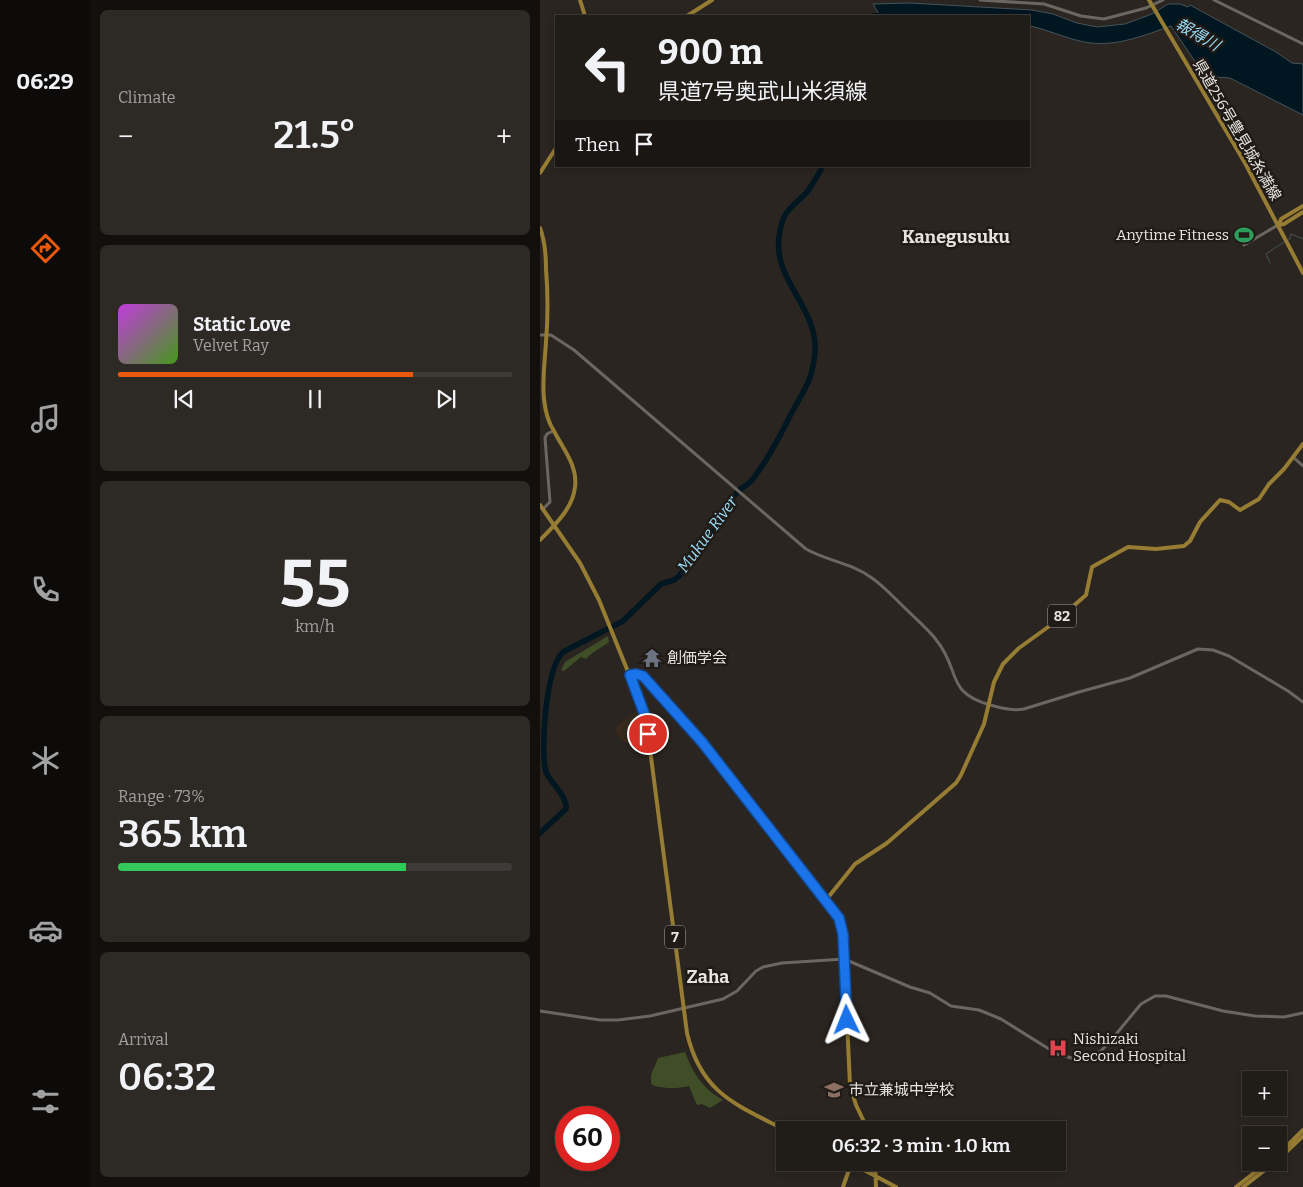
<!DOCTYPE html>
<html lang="en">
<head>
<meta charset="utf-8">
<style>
  body { margin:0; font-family:Bitter,"Noto Sans JP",serif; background:#2d2925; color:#f1f3f6; height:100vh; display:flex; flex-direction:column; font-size:19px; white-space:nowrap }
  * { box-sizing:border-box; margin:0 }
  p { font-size:16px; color:#a2a1a2 }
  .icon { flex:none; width:28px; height:28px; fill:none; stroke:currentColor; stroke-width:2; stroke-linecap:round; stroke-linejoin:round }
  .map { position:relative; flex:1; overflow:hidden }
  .panel { display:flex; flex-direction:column; gap:10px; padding:10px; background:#120f0d; width:450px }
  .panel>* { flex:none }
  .guide { position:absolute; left:15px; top:15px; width:475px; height:152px; border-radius:0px; box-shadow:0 2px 8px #0003,0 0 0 1px #3d3a37; background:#201c18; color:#f1f3f6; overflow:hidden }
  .tools { position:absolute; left:702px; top:1071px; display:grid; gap:10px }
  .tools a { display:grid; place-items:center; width:45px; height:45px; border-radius:0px; background:#201c18; box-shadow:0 2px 8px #0003,0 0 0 1px #3d3a37; font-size:25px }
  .speed { position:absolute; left:15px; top:1106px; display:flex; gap:10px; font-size:25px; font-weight:700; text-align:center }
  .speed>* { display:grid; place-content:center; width:65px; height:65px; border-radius:50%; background:#201c18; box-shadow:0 2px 8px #0003,0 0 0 1px #3d3a37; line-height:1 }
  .speed .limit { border:8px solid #d22; background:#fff; color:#111 }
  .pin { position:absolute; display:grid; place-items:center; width:42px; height:42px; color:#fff; margin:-21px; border:2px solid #fff; border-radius:50%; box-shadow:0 1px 5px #0007 }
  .me { position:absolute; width:55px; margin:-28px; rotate:358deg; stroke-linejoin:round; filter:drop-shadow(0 0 4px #0008) }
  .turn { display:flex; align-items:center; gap:18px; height:105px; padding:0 20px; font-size:22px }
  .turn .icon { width:65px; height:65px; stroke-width:2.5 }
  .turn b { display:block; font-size:35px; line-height:42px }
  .then { display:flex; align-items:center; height:48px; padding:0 20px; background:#0003; gap:10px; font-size:19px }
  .big { font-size:38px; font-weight:600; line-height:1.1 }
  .panel .tile { flex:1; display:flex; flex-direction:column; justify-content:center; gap:8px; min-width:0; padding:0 18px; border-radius:8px; background:#2d2925 }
  .panel .dial { align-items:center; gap:0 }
  .dial b { font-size:65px; line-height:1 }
  .song { display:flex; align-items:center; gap:15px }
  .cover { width:60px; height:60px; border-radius:8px; background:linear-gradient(135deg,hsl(290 70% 55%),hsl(100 70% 35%)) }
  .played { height:5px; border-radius:2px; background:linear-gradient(90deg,#ea580c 75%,#3d3a37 75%) }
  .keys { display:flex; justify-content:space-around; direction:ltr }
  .heat { display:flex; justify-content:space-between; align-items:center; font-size:28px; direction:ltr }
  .charge { height:8px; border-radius:4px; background:linear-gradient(90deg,#34c759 73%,#3d3a37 0) }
  .trip { position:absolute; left:236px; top:1121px; width:290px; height:50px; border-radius:0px; background:#201c18; box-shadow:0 2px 8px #0003,0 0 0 1px #3d3a37; font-weight:600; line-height:50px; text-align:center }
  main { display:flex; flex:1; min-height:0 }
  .menu { display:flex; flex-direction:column; width:90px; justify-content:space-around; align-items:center; background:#0d0b0a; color:#a2a1a2 }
  .menu .icon { width:35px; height:35px }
  .menu .current { color:#ea580c }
  .menu b { font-size:22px; color:#f1f3f6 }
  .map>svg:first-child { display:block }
  .industrial { fill:#372a1c }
  .green { fill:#3f4e26 }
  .water { fill:#001620; stroke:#46545a }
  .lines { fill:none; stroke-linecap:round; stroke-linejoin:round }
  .stream { stroke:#46545a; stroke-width:1 }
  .river { stroke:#001620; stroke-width:5.5 }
  .minor { stroke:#6c6660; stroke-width:3 }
  .major { stroke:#967d33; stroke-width:4 }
  .route-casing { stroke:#114b97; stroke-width:12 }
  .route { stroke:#1a73e8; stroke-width:9 }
  .labels { text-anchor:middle; stroke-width:5; stroke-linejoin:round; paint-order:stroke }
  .shield { fill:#201b17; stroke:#aca8a4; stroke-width:1 }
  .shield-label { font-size:14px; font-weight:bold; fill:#e8e5e1 }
  .street-label { font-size:15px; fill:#e8e5e1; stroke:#201b17 }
  .poi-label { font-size:15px; fill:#e8e5e1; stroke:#201b17; text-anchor:start }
  .water-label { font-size:16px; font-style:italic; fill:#99dcf8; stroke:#201b17 }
  .quarter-label { font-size:18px; font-weight:bold; fill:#e9e2dc; stroke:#201b17 }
</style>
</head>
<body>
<main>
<nav class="menu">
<b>06:29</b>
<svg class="icon current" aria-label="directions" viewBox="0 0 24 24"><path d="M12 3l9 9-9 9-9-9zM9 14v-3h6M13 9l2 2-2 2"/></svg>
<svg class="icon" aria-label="music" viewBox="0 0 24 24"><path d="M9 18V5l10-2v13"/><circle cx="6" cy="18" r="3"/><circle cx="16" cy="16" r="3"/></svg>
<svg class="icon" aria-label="phone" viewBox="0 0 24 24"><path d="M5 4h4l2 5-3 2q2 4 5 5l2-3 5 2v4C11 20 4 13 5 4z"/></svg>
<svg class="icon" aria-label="climate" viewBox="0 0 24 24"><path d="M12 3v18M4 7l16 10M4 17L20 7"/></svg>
<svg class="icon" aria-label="car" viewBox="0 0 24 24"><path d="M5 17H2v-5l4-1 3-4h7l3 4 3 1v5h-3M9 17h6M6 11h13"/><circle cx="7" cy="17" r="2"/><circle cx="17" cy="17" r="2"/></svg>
<svg class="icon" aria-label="filters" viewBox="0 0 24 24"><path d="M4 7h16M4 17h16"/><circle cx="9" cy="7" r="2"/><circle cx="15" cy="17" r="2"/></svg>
</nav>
<section class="panel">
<div class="tile"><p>Climate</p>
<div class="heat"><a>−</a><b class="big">21.5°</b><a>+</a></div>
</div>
<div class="tile">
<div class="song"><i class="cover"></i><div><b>Static Love</b><p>Velvet Ray</p></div></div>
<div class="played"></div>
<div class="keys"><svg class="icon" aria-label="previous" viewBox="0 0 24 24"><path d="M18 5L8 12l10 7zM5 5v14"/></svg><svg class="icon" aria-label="pause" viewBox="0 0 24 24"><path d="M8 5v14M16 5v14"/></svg><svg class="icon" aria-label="next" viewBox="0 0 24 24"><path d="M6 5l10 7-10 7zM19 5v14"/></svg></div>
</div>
<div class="tile dial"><b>55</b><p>km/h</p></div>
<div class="tile"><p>Range · 73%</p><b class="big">365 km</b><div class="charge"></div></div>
<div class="tile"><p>Arrival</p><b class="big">06:32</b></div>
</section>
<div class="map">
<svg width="763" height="1187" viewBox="0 0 763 1187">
  <rect width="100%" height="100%" fill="#2a2520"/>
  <path class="industrial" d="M97 711 101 731 85 743 75 731 77 725Z"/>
  <path class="green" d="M68 636 69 642C61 648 53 651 46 659L41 657 24 671 21 670 25 662Z
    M145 1052C153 1073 162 1088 183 1100L170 1108 162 1104 157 1105 149 1086C137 1089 125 1089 112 1085 108 1075 115 1068 118 1058Z"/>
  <path class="water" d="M370 3 492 10 513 14 537 23 557 27 585 24 612 14 628 4H640L648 7 650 5 736 52 752 63 763 64V115L690 78 675 77 667 79 631 26C605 35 579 46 551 43 533 41 513 32 495 27L489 26V16H340L333 4Z"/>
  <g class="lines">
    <path class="stream" d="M749 240 751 234 763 239
      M730 263 726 254 744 242"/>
    <path class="river" d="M332 16 347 15
      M0 833 26 809C27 795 11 784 6 772 0 749 6 668 23 652L83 621 121 584 134 580 139 576C155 556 171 536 185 515 189 509 190 501 195 495 199 488 207 486 212 480 226 462 237 442 247 422 260 394 272 386 275 352 278 300 221 277 244 217 248 208 260 200 267 192 273 184 278 175 283 166"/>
    <path class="minor" d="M440 0 504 4 541 16 564 19 606 8 623 0
      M674 0 763 44
      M704 245 738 225
      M0 335H11L34 350 266 549C287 561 312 563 332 578 345 587 356 600 368 611 378 621 389 630 397 641 421 671 405 692 450 705 462 708 472 711 484 709L539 692 590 678 658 649 673 650 689 656 748 691 763 702
      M754 458 763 466
      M3 509 10 502 5 438 7 434 13 431
      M0 1011 60 1020H78L110 1016 183 999 197 991 216 971 223 967 242 963 304 959 370 987 390 993 411 1006 439 1010 461 1019 517 1054 535 1059 548 1057 561 1051 572 1039 601 1004 615 996H626L683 1011 715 1016 744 1017 763 1013"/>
    <path class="major" d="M40 0 45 16
      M609 0 705 163 763 273
      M147 16 172 0
      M0 173 16 148
      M739 225 741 219 763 206
      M739 225 744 224 763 212
      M0 228C5 241 6 255 6 269 8 293 8 317 6 342 5 360 2 380 4 399 5 409 8 422 14 431 23 449 38 466 35 487 33 508 15 525 0 540
      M0 505 40 563 59 600 99 699 108 734 147 1033C161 1093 195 1104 245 1130
      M90 675 96 674 103 677 162 742 299 918 303 934 310 1085 316 1105 328 1130
      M286 900 315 864 347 843 416 783 421 775 444 724 454 682 463 664 479 648 515 622 546 595 552 567 588 547 616 549 644 546 650 541 660 522 680 500 689 502 700 510 719 499 729 484 744 469 763 444
      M739 1154 763 1130
      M739 1159 763 1136
      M309 1162 356 1187
      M335 1162 336 1187
      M303 1187 311 1164
      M696 1187 728 1162
      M703 1187 735 1162"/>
  </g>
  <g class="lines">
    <g class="route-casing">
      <path id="route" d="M108 734 104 713 90 675 96 674 103 676 162 742 299 918 303 934 307 1020"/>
    </g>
    <use href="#route" class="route"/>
  </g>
  <defs>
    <g id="stadium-bare" transform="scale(1.5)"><path d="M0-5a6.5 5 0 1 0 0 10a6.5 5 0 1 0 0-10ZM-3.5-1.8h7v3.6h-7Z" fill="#2e9e5b" stroke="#201b17" stroke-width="2.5" paint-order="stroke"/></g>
    <g id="temple-bare" transform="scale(1.5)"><path d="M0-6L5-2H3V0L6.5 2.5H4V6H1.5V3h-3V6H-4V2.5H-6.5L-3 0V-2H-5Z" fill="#6b7280" stroke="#201b17" stroke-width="2.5" paint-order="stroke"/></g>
    <g id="hospital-bare" transform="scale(1.5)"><path d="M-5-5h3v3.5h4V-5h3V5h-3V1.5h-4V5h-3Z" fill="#e0444e" stroke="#201b17" stroke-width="2.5" paint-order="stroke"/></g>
    <g id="school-bare" transform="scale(1.5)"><path d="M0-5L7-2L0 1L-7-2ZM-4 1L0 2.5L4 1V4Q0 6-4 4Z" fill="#8d6e63" stroke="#201b17" stroke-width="2.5" paint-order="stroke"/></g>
  </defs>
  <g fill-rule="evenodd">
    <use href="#stadium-bare" x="704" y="235"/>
    <use href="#temple-bare" x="112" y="658"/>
    <use href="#hospital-bare" x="518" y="1048"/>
    <use href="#school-bare" x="294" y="1090"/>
  </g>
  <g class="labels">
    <g class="shield">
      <rect x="508" y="604.5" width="28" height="23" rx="4"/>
      <rect x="125" y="925.5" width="20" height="23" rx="4"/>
    </g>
    <g class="shield-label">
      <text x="522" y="621">82</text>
      <text x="135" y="942">7</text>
    </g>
    <g class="street-label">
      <text transform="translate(697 130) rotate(60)" y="5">県道256号豊見城糸満線</text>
    </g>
    <g class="poi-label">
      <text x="689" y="240" text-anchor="end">Anytime Fitness</text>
      <text x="127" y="663">創価学会</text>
      <text x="533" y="1044">Nishizaki<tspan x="533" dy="17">Second Hospital</tspan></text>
      <text x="309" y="1095">市立兼城中学校</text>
    </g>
    <g class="water-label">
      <text transform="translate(658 34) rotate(30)" y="6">報得川</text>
      <text transform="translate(167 534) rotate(-54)" y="6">Mukue River</text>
    </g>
    <g class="quarter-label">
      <text x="416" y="243">Kanegusuku</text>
      <text x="168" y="983">Zaha</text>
    </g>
  </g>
</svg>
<div class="tools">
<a>+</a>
<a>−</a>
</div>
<div class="speed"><div class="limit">60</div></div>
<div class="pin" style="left:108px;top:734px;background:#d93025"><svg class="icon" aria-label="arrive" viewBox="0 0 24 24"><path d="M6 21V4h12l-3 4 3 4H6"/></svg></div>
<svg class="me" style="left:307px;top:1020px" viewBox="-20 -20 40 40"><path d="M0-17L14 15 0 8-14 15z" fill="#1a73e8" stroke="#fff" stroke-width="4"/></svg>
<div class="trip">06:32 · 3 min · 1.0 km</div>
<div class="guide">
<div class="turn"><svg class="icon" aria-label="left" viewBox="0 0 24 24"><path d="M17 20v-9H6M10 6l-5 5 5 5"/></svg><div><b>900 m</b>県道7号奥武山米須線</div></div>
<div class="then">Then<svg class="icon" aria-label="arrive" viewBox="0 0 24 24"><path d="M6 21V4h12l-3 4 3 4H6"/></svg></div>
</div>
</div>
</main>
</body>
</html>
